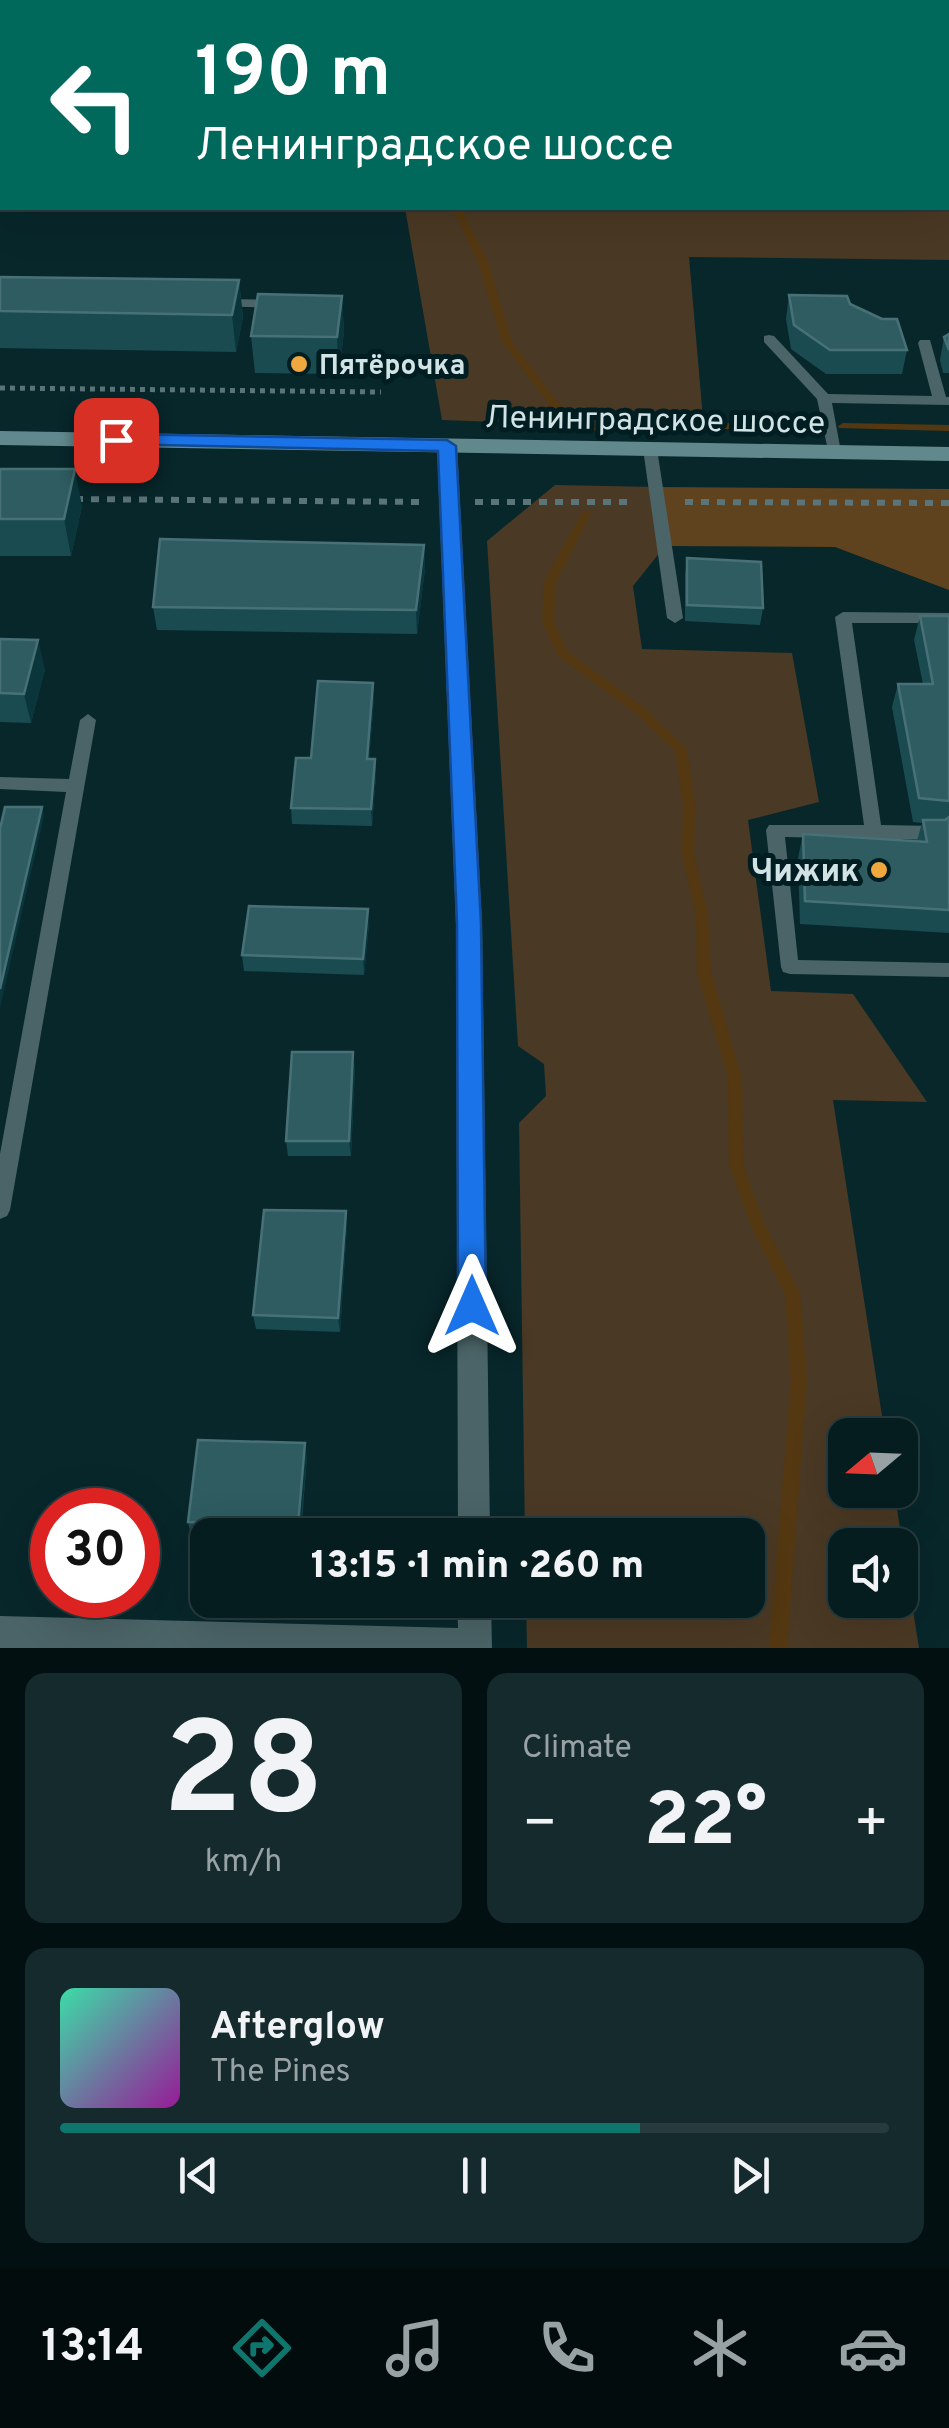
<!DOCTYPE html>
<html lang="en">
<head>
<meta charset="utf-8">
<style>
  body { margin:0; font-family:Overpass,sans-serif; background:#142a2d; color:#f1f3f6; height:100vh; display:flex; flex-direction:column; font-size:38px; white-space:nowrap }
  * { box-sizing:border-box; margin:0 }
  p { font-size:32px; color:#98a2a5 }
  .icon { flex:none; width:55px; height:55px; fill:none; stroke:currentColor; stroke-width:2; stroke-linecap:round; stroke-linejoin:round }
  .map { position:relative; height:1648px; overflow:hidden }
  .panel { display:flex; flex-direction:column; gap:25px; padding:25px; background:#031012; flex:1 }
  .panel>* { flex:none }
  .hud { position:absolute; left:0px; top:0px; width:950px; height:210px; box-shadow:0 10px 40px #0002,0 0 0 2px #273b3e; background:#00695c; color:#fff; overflow:hidden }
  .needle { width:65px; rotate:251deg }
  .tools { position:absolute; left:828px; top:1418px; display:grid; gap:20px }
  .tools a { display:grid; place-items:center; width:90px; height:90px; border-radius:20px; background:#061d20; box-shadow:0 10px 40px #0002,0 0 0 2px #273b3e; font-size:50px }
  .speed { position:absolute; left:30px; top:1488px; display:flex; gap:20px; font-size:50px; font-weight:700; text-align:center }
  .speed>* { display:grid; place-content:center; width:130px; height:130px; border-radius:50%; background:#061d20; box-shadow:0 10px 40px #0002,0 0 0 2px #273b3e; line-height:1 }
  .speed .limit { border:15px solid #d22; background:#fff; color:#111 }
  .pin { position:absolute; display:grid; place-items:center; width:85px; height:85px; color:#fff; margin:-42px; border-radius:20px; box-shadow:0 5px 15px #0006 }
  .me { position:absolute; width:110px; margin:-55px; rotate:0deg; stroke-linejoin:round; filter:drop-shadow(0 0 8px #0008) }
  .turn { display:flex; align-items:center; gap:35px; height:210px; padding:0 30px; font-size:45px }
  .turn .icon { width:130px; height:130px; stroke-width:2.5 }
  .turn b { display:block; font-size:70px; line-height:85px }
  .big { font-size:75px; font-weight:800; line-height:1.1 }
  .panel .widget { flex:1; display:flex; flex-direction:column; justify-content:center; gap:15px; min-width:0; padding:0 35px; border-radius:20px; background:#142a2d }
  .panel .dial { align-items:center; gap:0 }
  .dial b { font-size:130px; line-height:1 }
  .song { display:flex; align-items:center; gap:30px }
  .cover { width:120px; height:120px; border-radius:15px; background:linear-gradient(135deg,hsl(160 70% 55%),hsl(300 70% 35%)) }
  .played { height:10px; border-radius:5px; background:linear-gradient(90deg,#0f766e 70%,#273b3e 70%) }
  .keys { display:flex; justify-content:space-around; direction:ltr }
  .heat { display:flex; justify-content:space-between; align-items:center; font-size:55px; direction:ltr }
  .panel .tiles { flex:1; display:grid; gap:25px; grid-template-columns:1fr 1fr }
  .widget:last-child { grid-column:span 2 }
  .trip { position:absolute; left:190px; top:1518px; width:575px; height:100px; border-radius:20px; background:#061d20; box-shadow:0 10px 40px #0002,0 0 0 2px #273b3e; font-weight:800; line-height:100px; text-align:center }
  .tabs { display:flex; height:160px; justify-content:space-around; align-items:center; background:#020c0d; color:#98a2a5 }
  .tabs .icon { width:70px; height:70px }
  .tabs .on { color:#0f766e }
  .tabs b { font-size:45px; color:#f1f3f6 }
  .map>svg:first-child { display:block }
  .green { fill:#4a3924; fill-rule:evenodd }
  .forest { fill:#5f431e }
  .lines { fill:none; stroke-linecap:round; stroke-linejoin:round }
  .stream { fill:#533811; fill-rule:evenodd }
  .path-far1 { stroke:#5b7478; stroke-width:5; stroke-dasharray:5 5; stroke-linecap:butt }
  .path { stroke:#5b7478; stroke-width:6; stroke-dasharray:8 8; stroke-linecap:butt }
  .lane { fill:#4b6467; fill-rule:evenodd }
  .street { fill:#4b6467; fill-rule:evenodd }
  .secondary { fill:#61898d; fill-rule:evenodd }
  .wall { fill:#1a4b51 }
  .shaded-wall { fill:#0a363b }
  .building { fill:#2e5c61; stroke:#477176; stroke-width:2.5 }
  .route { fill:#1a73e8; stroke:#114b97; stroke-width:2.5 }
  .poi-dot { fill:#efa73e; stroke:#001e21; stroke-width:4 }
  .labels { text-anchor:middle; stroke-width:10; stroke-linejoin:round; paint-order:stroke }
  .far-poi-label { font-size:28px; font-weight:bold; fill:#d2e3e5; stroke:#001e21; text-anchor:start }
  .street-label { font-size:32px; fill:#d2e3e5; stroke:#001e21 }
  .poi-label { font-size:32px; font-weight:bold; fill:#d2e3e5; stroke:#001e21; text-anchor:end }
</style>
</head>
<body>
<div class="map">
<svg width="949" height="1648" viewBox="0 0 949 1648">
  <rect width="100%" height="100%" fill="#08272b"/>
  <path class="green" d="M949 75V260L689 257 704 430 442 420 405 208H948Z
    M555 485 656 487 665 546 633 586 642 649 792 653 819 802 748 820 771 991 853 994 927 1102 833 1100 885 1435H845V1490H894L919 1648H527L526 1600H748V1535H525L519 1123 546 1096 544 1064 518 1046 487 541ZM845 1545H900V1600H845Z"/>
  <path class="forest" d="M656 487 949 489V590L835 547 665 546Z"/>
  <g class="lines">
    <path class="stream" d="M452 208H461L488 262 512 342 576 426 798 422 803 425 798 428 569 431 502 342 478 262Z
      M843 423 949 425V431L839 428 838 426Z
      M586 510 591 514 556 582 554 622 567 651 646 709 687 749 695 805 694 855 708 915 711 972 742 1078 743 1165 765 1225 800 1293 807 1380 787 1648H769L791 1380 785 1294 751 1226 729 1165 728 1078 697 972 696 915 682 855 683 805 675 751 638 715 558 656 542 622 544 582 581 514Z"/>
    <path class="path-far1" d="M0 388 381 392"/>
    <path class="path" d="M75 499 423 502
      M475 502H633
      M685 502 949 503"/>
    <path class="lane" d="M220 299 279 300 286 304 279 308 215 306 213 303Z
      M769 335 774 336 828 394 932 396 918 343 920 340H930L946 397H949V405L832 403 841 452 834 457 829 455 817 399 764 342V336Z
      M650 444 657 449 683 618 675 623 667 618 643 449Z
      M843 612 949 613V623H852L881 825 937 826 943 828 946 833 943 838 937 840 785 837 798 960 949 963V977L790 974 783 972 781 967 766 830 769 825H864L835 617Z
      M88 714 96 720 10 1210 7 1216 0 1219V1154L66 792 0 789V777L69 779 80 720Z"/>
    <path class="street" d="M447 439 457 446 482 924 490 1535H458L456 924 437 446Z
      M457 1600H491L492 1648H0V1616L458 1628Z"/>
    <path class="secondary" d="M0 431 949 447V461L0 445Z"/>
  </g>
  <path class="wall" d="M549 0H739L738 2H549Z
    M0 133H2V203H0Z
    M0 277 239 280 243 317 236 352 0 348Z
    M789 295 850 304 907 350 902 374H826L791 349 786 319Z
    M342 296 344 332 339 374 255 373 251 336Z
    M949 334V373H943L940 360 944 337Z
    M0 469 82 506 71 556H0Z
    M424 545 425 569 417 634 157 630 153 607Z
    M687 558 763 608 760 625 685 621V575Z
    M920 616H949V933L800 924 798 858 803 834 917 841 922 823 913 822 892 707 898 684H923L914 640Z
    M0 639 45 669 31 723 0 722Z
    M374 699 369 759H375L376 775 372 826 292 824 291 808Z
    M369 925 364 975 244 971 242 955Z
    M355 1067 351 1156H288L286 1141Z
    M346 1211 347 1226 340 1332 256 1329 253 1315Z
    M307 1456 301 1535H191L188 1522Z"/>
  <path class="shaded-wall" d="M239 280 243 317 236 352 232 315Z
    M342 296 344 332 339 374 337 337Z
    M75 469 82 506 71 556 64 519Z
    M424 545 425 569 417 634 416 610Z
    M38 640 45 669 31 723 24 694Z
    M373 683 374 699 368 775 367 759Z
    M375 759 376 775 372 826 371 809Z
    M42 807 44 816 0 1008V989Z
    M368 909 369 925 364 975 363 959Z
    M353 1052 355 1067 351 1156 349 1141Z
    M346 1211 347 1226 340 1332 338 1318Z
    M305 1443 307 1456 300 1535 298 1525Z"/>
  <path class="building" d="M0 133H2V167H0Z
    M0 277 239 280 232 315 0 311Z
    M258 294 342 296 337 337 251 336Z
    M789 295 847 296 850 304 882 319H897L907 350H830L794 325Z
    M949 334V350L944 337Z
    M0 469H75L64 519H0Z
    M160 539 424 545 416 610 153 607Z
    M687 558 761 562 763 608 687 605Z
    M920 616H949V801L919 798 898 684H933Z
    M0 639 38 640 24 694 0 693Z
    M318 681 373 683 367 759H375L371 809 291 808 296 758H311Z
    M5 807H42L0 989V829Z
    M949 817V910L805 901 803 834 927 842 923 820H945Z
    M249 906 368 909 363 959 242 955Z
    M292 1052H353L349 1141H286Z
    M264 1210 346 1211 338 1318 253 1315Z
    M198 1440 305 1443 298 1525 188 1522Z"/>
  <path class="route" d="M116 434 447 440 456 446 481 924 486 1306 481 1315 472 1318 462 1315 458 1306 457 924 438 451 110 444V436Z"/>
  <g class="poi-dot">
    <circle cx="299" cy="364" r="10"/>
    <circle cx="879" cy="870" r="10"/>
  </g>
  <g class="labels">
    <g class="far-poi-label">
      <text x="319" y="374">Пятёрочка</text>
    </g>
    <g class="street-label">
      <text transform="translate(655 419) rotate(1)" y="11">Ленинградское шоссе</text>
    </g>
    <g class="poi-label">
      <text x="859" y="881">Чижик</text>
    </g>
  </g>
</svg>
<div class="tools">
<a><svg class="needle" viewBox="-14 -14 28 28"><path d="M0-13l5 13h-10z" fill="#e53935"/><path d="M0 13l5-13h-10z" fill="#98a2a5"/></svg></a>
<a><svg class="icon" aria-label="sound" viewBox="0 0 24 24"><path d="M4 9h4l5-4v14l-5-4H4zM17 9q2 3 0 6"/></svg></a>
</div>
<div class="speed"><div class="limit">30</div></div>
<div class="pin" style="left:116px;top:440px;background:#d93025"><svg class="icon" aria-label="arrive" viewBox="0 0 24 24"><path d="M6 21V4h12l-3 4 3 4H6"/></svg></div>
<svg class="me" style="left:472px;top:1306px" viewBox="-20 -20 40 40"><path d="M0-17L14 15 0 8-14 15z" fill="#1a73e8" stroke="#fff" stroke-width="4"/></svg>
<div class="trip">13:15 · 1 min · 260 m</div>
<div class="hud">
<div class="turn"><svg class="icon" aria-label="left" viewBox="0 0 24 24"><path d="M17 20v-9H6M10 6l-5 5 5 5"/></svg><div><b>190 m</b>Ленинградское шоссе</div></div>
</div>
</div>
<section class="panel">
<div class="tiles">
<div class="widget dial"><b>28</b><p>km/h</p></div>
<div class="widget"><p>Climate</p>
<div class="heat"><a>−</a><b class="big">22°</b><a>+</a></div>
</div>
<div class="widget">
<div class="song"><i class="cover"></i><div><b>Afterglow</b><p>The Pines</p></div></div>
<div class="played"></div>
<div class="keys"><svg class="icon" aria-label="previous" viewBox="0 0 24 24"><path d="M18 5L8 12l10 7zM5 5v14"/></svg><svg class="icon" aria-label="pause" viewBox="0 0 24 24"><path d="M8 5v14M16 5v14"/></svg><svg class="icon" aria-label="next" viewBox="0 0 24 24"><path d="M6 5l10 7-10 7zM19 5v14"/></svg></div>
</div>
</div>
</section>
<nav class="tabs">
<b>13:14</b>
<svg class="icon on" aria-label="directions" viewBox="0 0 24 24"><path d="M12 3l9 9-9 9-9-9zM9 14v-3h6M13 9l2 2-2 2"/></svg>
<svg class="icon" aria-label="music" viewBox="0 0 24 24"><path d="M9 18V5l10-2v13"/><circle cx="6" cy="18" r="3"/><circle cx="16" cy="16" r="3"/></svg>
<svg class="icon" aria-label="phone" viewBox="0 0 24 24"><path d="M5 4h4l2 5-3 2q2 4 5 5l2-3 5 2v4C11 20 4 13 5 4z"/></svg>
<svg class="icon" aria-label="climate" viewBox="0 0 24 24"><path d="M12 3v18M4 7l16 10M4 17L20 7"/></svg>
<svg class="icon" aria-label="car" viewBox="0 0 24 24"><path d="M5 17H2v-5l4-1 3-4h7l3 4 3 1v5h-3M9 17h6M6 11h13"/><circle cx="7" cy="17" r="2"/><circle cx="17" cy="17" r="2"/></svg>
</nav>
</body>
</html>
